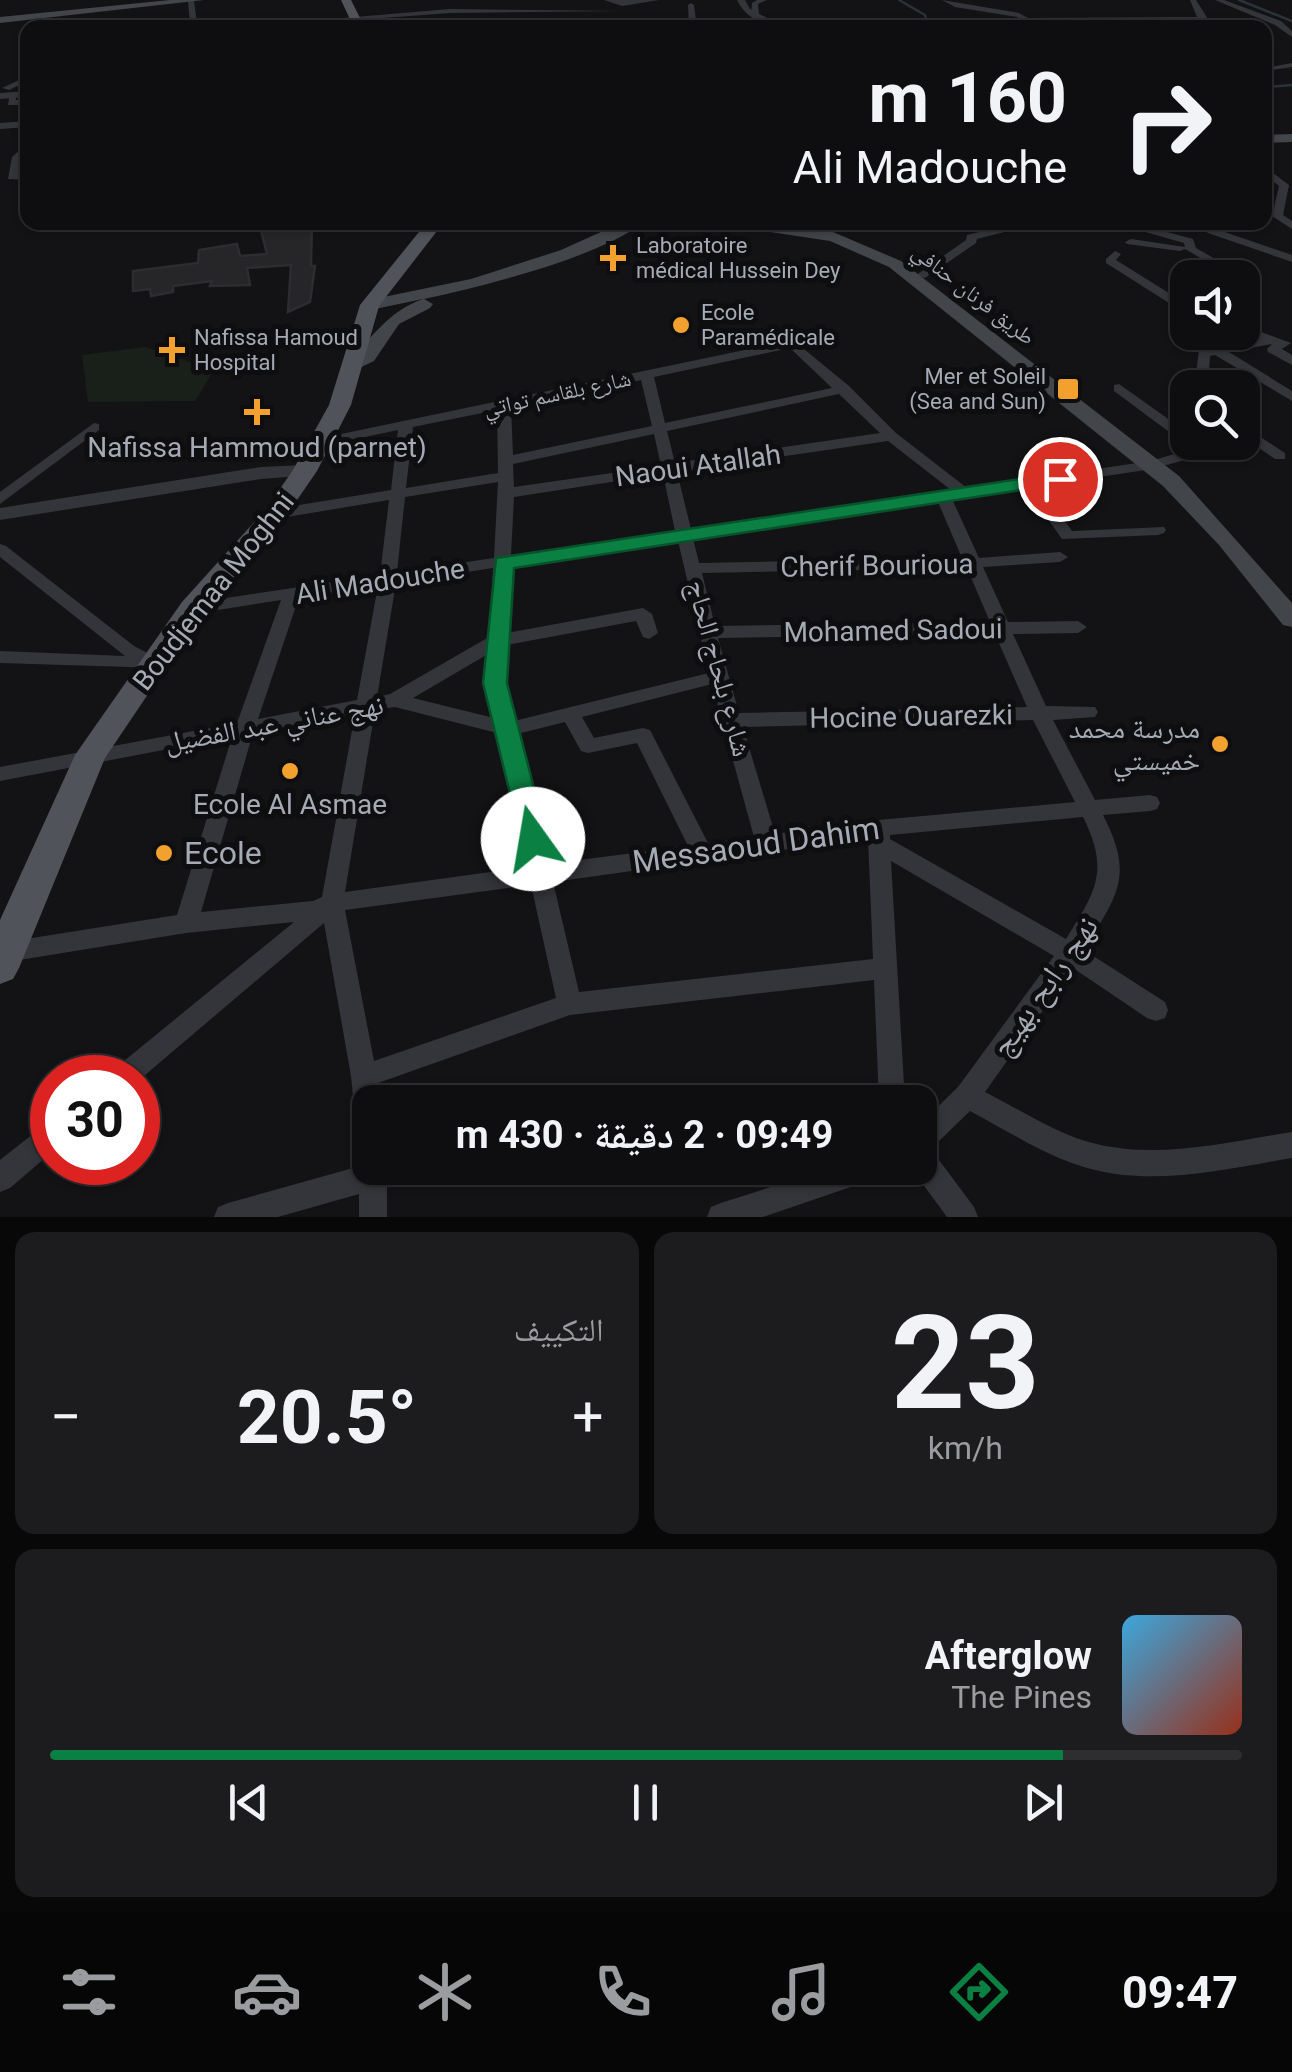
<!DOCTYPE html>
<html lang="ar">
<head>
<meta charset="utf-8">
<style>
  body { margin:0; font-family:Roboto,"Noto Naskh Arabic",sans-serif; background:#1c1c1e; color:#f1f3f6; direction:rtl; height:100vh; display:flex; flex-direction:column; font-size:38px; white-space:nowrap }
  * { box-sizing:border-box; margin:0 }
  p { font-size:32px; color:#9b9c9f }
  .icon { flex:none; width:55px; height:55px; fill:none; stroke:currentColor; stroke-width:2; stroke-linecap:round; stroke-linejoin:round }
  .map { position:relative; height:1217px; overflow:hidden; direction:ltr }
  .side { display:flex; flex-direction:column; gap:15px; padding:15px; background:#080809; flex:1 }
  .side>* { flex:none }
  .top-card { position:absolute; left:20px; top:20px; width:1252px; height:210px; border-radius:20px; box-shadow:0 2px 8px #0004,0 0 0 2px #2e2e30; direction:rtl; background:#0e0e10; color:#f1f3f6; overflow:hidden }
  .tools { position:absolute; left:1170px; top:260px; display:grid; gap:20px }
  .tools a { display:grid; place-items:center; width:90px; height:90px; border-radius:20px; background:#0e0e10; box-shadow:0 2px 8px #0004,0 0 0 2px #2e2e30; font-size:50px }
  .speed { position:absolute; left:30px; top:1055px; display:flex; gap:20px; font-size:50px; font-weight:700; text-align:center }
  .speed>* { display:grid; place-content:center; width:130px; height:130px; border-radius:50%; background:#0e0e10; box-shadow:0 2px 8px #0004,0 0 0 2px #2e2e30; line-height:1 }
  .speed .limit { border:15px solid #d22; background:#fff; color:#111 }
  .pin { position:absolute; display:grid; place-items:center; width:85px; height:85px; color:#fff; margin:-42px; border:5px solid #fff; border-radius:50%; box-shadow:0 2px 10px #0007 }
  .me { position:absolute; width:110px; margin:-55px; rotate:347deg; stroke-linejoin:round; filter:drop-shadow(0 0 8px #0008) }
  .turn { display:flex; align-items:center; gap:35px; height:210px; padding:0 40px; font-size:45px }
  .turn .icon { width:130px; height:130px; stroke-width:2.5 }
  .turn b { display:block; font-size:70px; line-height:85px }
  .big { font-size:75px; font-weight:700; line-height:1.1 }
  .side .widget { flex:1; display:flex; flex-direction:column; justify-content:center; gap:15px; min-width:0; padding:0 35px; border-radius:20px; background:#1c1c1e }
  .side .dial { align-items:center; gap:0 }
  .dial b { font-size:130px; line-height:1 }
  .song { display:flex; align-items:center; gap:30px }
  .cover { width:120px; height:120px; border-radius:15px; background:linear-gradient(135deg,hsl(200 70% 55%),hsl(10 70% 35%)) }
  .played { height:10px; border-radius:5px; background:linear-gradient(90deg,#0b8043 85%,#2e2e30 85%) }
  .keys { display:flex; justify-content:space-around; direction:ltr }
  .heat { display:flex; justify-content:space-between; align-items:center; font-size:55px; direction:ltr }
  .side .tiles { flex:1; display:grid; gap:15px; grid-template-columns:1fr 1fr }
  .widget:last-child { grid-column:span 2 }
  .trip { position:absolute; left:352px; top:1085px; width:585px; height:100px; border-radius:20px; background:#0e0e10; box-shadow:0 2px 8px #0004,0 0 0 2px #2e2e30; font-weight:700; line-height:100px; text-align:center; direction:rtl }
  .menu { display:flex; height:160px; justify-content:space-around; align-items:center; background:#060606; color:#9b9c9f }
  .menu .icon { width:70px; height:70px }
  .menu .current { color:#0b8043 }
  .menu b { font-size:45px; color:#f1f3f6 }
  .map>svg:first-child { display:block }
  .green { fill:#19201a }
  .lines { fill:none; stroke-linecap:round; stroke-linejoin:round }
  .stream { stroke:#293339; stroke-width:2.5 }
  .building { fill:#262629; stroke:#2d2d31; stroke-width:2.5 }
  .minor { fill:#34353a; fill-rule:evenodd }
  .tertiary { fill:#34353a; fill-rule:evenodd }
  .secondary { fill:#42454a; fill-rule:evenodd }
  .primary { fill:#505359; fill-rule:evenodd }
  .route { fill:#0b8043; stroke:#07532c; stroke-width:2.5 }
  .poi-dot { fill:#f2a02e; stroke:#0e0e10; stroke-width:4 }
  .labels { text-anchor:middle; stroke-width:10; stroke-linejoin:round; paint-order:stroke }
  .far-poi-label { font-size:22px; fill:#a5abb5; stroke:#0e0e10; text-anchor:start }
  .far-street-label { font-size:22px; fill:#a5abb5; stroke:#0e0e10 }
  .poi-label { font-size:28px; fill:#a5abb5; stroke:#0e0e10 }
  .street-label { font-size:28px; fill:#a5abb5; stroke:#0e0e10 }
  .near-street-label { font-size:32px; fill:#a5abb5; stroke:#0e0e10 }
  .near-poi-label { font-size:32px; fill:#a5abb5; stroke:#0e0e10; text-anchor:start }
</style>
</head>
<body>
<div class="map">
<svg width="1292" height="1217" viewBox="0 0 1292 1217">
  <rect width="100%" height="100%" fill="#131315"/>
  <path class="green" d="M145 347 214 370 195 401 88 402 82 355Z"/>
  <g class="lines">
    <path class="stream" d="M899 0 925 15 928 28
      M1239 0 1292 21
      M1265 87 1292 85"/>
  </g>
  <path class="building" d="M259 222H312L311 266H315L310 302 288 312 291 265 247 268 250 285 210 286 212 281 173 286V292L151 296 150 289 133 291V271L198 263 199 250 237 244 240 256 267 254Z"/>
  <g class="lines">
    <path class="minor" d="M188 0 194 1 197 23 208 28 190 26Z
      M604 0H659L622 6Z
      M757 0H767L758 4 759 15 755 17 751 15 752 3Z
      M942 0 1019 13 1028 18 1197 17 1190 0H1196L1208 19 1209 27 1202 28 1199 21 1030 22 1029 28H1023L1022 21 1017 17 955 7Z
      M1215 0H1224L1281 21 1292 31V37L1275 25Z
      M691 3 694 5 697 28H689L688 5Z
      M450 9 624 11 450 13 276 26 272 24Z
      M1292 63V67L1265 71V68Z
      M28 76V81L9 90 2 88Z
      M10 93H16V100L28 99V105H8Z
      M28 121V127L0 129V123Z
      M21 149H27L28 153 22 158 18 174H28V180L8 179 12 157Z
      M1265 167 1289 185 1283 215 1292 221V229L1272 216 1279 186 1265 175Z
      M1021 222H1043L977 239 976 243 925 278 915 276 966 240 967 235Z
      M1110 222H1130L1193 239 1196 248 1231 268 1221 270 1185 249 1180 251 1127 244 1125 242 1131 239 1185 247 1184 243Z
      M1196 222H1208L1216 229 1292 255V262L1208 233Z
      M1115 251 1121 254 1116 260 1188 305V315L1106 263V259Z
      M1242 325 1291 343 1282 349 1292 355V365L1268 352 1267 349 1272 344 1229 352 1292 391V401L1215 355 1210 356 1208 388H1194L1199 350 1259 339 1240 332H1242Z
      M793 340 849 386 896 433 967 488 1151 461 1181 452 1184 443 1114 391V385L1119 384 1188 433V442H1199L1192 458 1152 469 1040 486 1072 531 1164 527 1166 530 1164 533 1158 535 1062 539 1026 488 952 499 979 558 1060 552 1068 557 1060 562 983 567 1008 622 1078 621 1087 627 1078 633 1013 634 1046 706 1095 707 1098 712 1095 717 1053 720 1095 800 1150 795 1157 797 1160 803 1157 809 1150 811 1103 815C1135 877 1117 895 1084 950L1165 1002 1168 1010 1165 1018 1156 1021 1147 1018 1073 968 985 1092C1015 1107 1044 1126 1076 1138 1146 1163 1221 1143 1292 1132V1158C1224 1169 1155 1187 1087 1168 1045 1156 1008 1131 970 1111L939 1141 933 1152 974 1207 978 1217H947L911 1168H920V1124L958 1087 1054 956 891 861 905 1102H879L874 980 570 1015 378 1083 380 1102H370V1150L361 1146 357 1137 351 1076 324 923 138 1081V1078H109L113 1070 294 922 186 933 7 962 0 960V944L7 942 177 915 232 737 0 781V767L237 723 281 600 192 614 186 612 183 608 186 604 380 575 389 500 275 519 267 514 275 509 391 490 398 430 322 446 315 442 317 439ZM790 348 832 388 665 423 654 377ZM641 380 652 426 513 455 511 407ZM839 394 880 433 675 463 667 431ZM497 410 498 473 406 488 413 427ZM654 434 661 466 514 487 513 464ZM888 441 951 490 691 529 677 472ZM663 474 675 531 511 555 514 497ZM498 482 494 558 397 572 405 497ZM938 502 962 558 699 563 693 538ZM678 541 709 673 514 721 504 683 506 645 636 621 643 637 649 639 658 633 652 614 643 608 507 633 510 566ZM493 568 489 637 390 694 377 697 396 583ZM967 568 990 622 715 626 702 573ZM378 586 357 700 258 719 299 597ZM995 634 1027 707 739 713 718 638ZM488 654 486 683 494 718 413 698ZM712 684 754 837 708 843 650 730 643 728 594 738 582 717ZM395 707 497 733 527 867 345 892 375 710ZM355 714 322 897 313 901 201 912 253 733ZM1033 720 1075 802 879 820 775 834 743 727ZM565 722 581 751 588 753 637 743 688 846 548 864 517 734ZM1083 817C1110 871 1096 891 1066 939L890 839V835ZM868 838 873 959 579 992 553 882ZM531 885 556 998 374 1061 345 910Z
      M94 423 99 424V430L0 504V492Z
      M1242 425 1285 453V459H1275L1242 436Z
      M0 544 6 546 134 646 161 660 163 664 161 668 0 663V651L125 656 0 557Z
      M52 1122V1152L10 1188 0 1192V1160L43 1126Z
      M370 1156V1168H387V1217H359V1194L278 1217H214L218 1207 228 1203 360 1166 363 1159Z
      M830 1168H884L880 1177 763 1217H707L711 1207 721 1203Z"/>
    <path class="tertiary" d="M737 0H745L750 9 786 28C767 28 745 18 737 0Z
      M28 91V97L0 99V93Z
      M305 465 315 471 312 475 261 479 0 520V508L261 467Z"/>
    <path class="secondary" d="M170 0H204L0 23V17Z
      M1292 134V142L1265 143V135Z
      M623 222H644C598 258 483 286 424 299L433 304 430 308 399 324 374 361 355 370 346 364C371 339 388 311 423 299L370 310 364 309V301L471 279 561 250Z
      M703 222H752L833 232 901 261 1179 476 1292 603V627L1283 625 1219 545 1163 486 889 267 830 241Z"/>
    <path class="primary" d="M341 0H351L365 28H354Z
      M427 222H444L379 306 351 405 317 471 284 519 202 614 105 758 19 968 13 979 0 984V920L75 755 182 602 266 509 293 470 329 405 360 305Z"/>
  </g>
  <path class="route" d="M1060 473 1067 475V483L514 568 507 683 547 839 543 847 533 850 523 847 483 683 496 558Z"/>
  <g class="poi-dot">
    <path d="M608 243h10v10h10v10h-10v10h-10v-10h-10v-10h10z"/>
    <circle cx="681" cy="325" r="10"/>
    <path d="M167 335h10v10h10v10h-10v10h-10v-10h-10v-10h10z"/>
    <rect x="1056" y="377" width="24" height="24" rx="5"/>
    <path d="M252 397h10v10h10v10h-10v10h-10v-10h-10v-10h10z"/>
    <circle cx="1220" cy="744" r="10"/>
    <circle cx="290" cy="771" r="10"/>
    <circle cx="164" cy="853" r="10"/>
  </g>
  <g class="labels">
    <g class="far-poi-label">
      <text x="636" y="253">Laboratoire<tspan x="636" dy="25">médical Hussein Dey</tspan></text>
      <text x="701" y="320">Ecole<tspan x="701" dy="25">Paramédicale</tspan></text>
      <text x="194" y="345">Nafissa Hamoud<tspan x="194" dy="25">Hospital</tspan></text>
      <text x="1046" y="384" text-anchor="end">Mer et Soleil<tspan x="1046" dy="25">(Sea and Sun)</tspan></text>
    </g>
    <g class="far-street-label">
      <text transform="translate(974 294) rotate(38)" y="8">طريق فرنان حنافي</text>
      <text transform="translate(557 393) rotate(-12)" y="8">شارع بلقاسم تواتي</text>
    </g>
    <g class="poi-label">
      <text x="257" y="457">Nafissa Hammoud (parnet)</text>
      <text x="1200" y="738" text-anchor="end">مدرسة محمد<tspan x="1200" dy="32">خميستي</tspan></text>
      <text x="290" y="814">Ecole Al Asmae</text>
    </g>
    <g class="street-label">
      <text transform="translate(698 465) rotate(-8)" y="10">Naoui Atallah</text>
      <text transform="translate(877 565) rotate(-1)" y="10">Cherif Bourioua</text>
      <text transform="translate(380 581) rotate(-9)" y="10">Ali Madouche</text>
      <text transform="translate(213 591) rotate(-52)" y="10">Boudjemaa Moghni</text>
      <text transform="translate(893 630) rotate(-1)" y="10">Mohamed Sadoui</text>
      <text transform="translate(720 668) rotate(75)" y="10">شارع بلحاج الحاج</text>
      <text transform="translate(911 716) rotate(-1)" y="10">Hocine Ouarezki</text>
      <text transform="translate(274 723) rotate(-10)" y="10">نهج عناني عبد الفضيل</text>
    </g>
    <g class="near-street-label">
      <text transform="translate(756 845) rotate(-8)" y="11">Messaoud Dahim</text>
      <text transform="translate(1044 986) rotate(-55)" y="11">نهج رابح بهيج</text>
    </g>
    <g class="near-poi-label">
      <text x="184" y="864">Ecole</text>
    </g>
  </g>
</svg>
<div class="tools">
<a><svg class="icon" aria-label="sound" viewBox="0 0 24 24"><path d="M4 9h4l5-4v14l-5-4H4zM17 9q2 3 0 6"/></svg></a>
<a><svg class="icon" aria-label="search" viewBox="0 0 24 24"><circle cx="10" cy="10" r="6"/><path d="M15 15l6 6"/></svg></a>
</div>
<div class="speed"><div class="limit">30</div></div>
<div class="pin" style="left:1060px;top:479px;background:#d93025"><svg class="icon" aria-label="arrive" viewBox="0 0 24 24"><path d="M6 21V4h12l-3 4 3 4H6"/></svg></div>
<svg class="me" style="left:533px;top:839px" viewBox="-20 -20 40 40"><circle r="19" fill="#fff"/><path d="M0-13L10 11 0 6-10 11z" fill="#0b8043"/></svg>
<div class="trip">09:49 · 2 دقيقة · 430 m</div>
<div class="top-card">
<div class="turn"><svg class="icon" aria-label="right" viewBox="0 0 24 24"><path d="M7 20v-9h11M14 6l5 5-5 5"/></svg><div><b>160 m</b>Ali Madouche</div></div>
</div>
</div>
<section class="side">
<div class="tiles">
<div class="widget dial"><b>23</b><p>km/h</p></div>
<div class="widget"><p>التكييف</p>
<div class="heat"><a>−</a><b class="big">20.5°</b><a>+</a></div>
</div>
<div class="widget">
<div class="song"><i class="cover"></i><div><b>Afterglow</b><p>The Pines</p></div></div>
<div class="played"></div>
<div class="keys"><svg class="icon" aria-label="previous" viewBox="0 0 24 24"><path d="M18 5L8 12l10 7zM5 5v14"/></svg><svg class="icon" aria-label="pause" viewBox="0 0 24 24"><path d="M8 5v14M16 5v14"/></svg><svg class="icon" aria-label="next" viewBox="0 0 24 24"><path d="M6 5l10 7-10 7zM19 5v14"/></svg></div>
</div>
</div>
</section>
<nav class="menu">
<b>09:47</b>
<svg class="icon current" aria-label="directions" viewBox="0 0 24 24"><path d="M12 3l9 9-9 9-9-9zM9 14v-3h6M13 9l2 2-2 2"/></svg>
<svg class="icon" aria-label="music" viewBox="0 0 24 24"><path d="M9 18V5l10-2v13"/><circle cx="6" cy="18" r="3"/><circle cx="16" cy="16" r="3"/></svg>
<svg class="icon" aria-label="phone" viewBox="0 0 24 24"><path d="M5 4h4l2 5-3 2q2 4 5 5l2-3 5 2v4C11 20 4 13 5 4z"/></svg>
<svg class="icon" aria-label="climate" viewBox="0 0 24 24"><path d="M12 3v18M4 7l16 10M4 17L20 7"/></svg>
<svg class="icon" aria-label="car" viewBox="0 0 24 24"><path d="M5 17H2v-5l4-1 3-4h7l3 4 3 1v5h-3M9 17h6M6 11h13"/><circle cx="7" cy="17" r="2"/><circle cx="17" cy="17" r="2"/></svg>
<svg class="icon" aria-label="filters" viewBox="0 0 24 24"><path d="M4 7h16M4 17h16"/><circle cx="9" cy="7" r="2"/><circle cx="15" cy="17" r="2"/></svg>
</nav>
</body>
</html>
